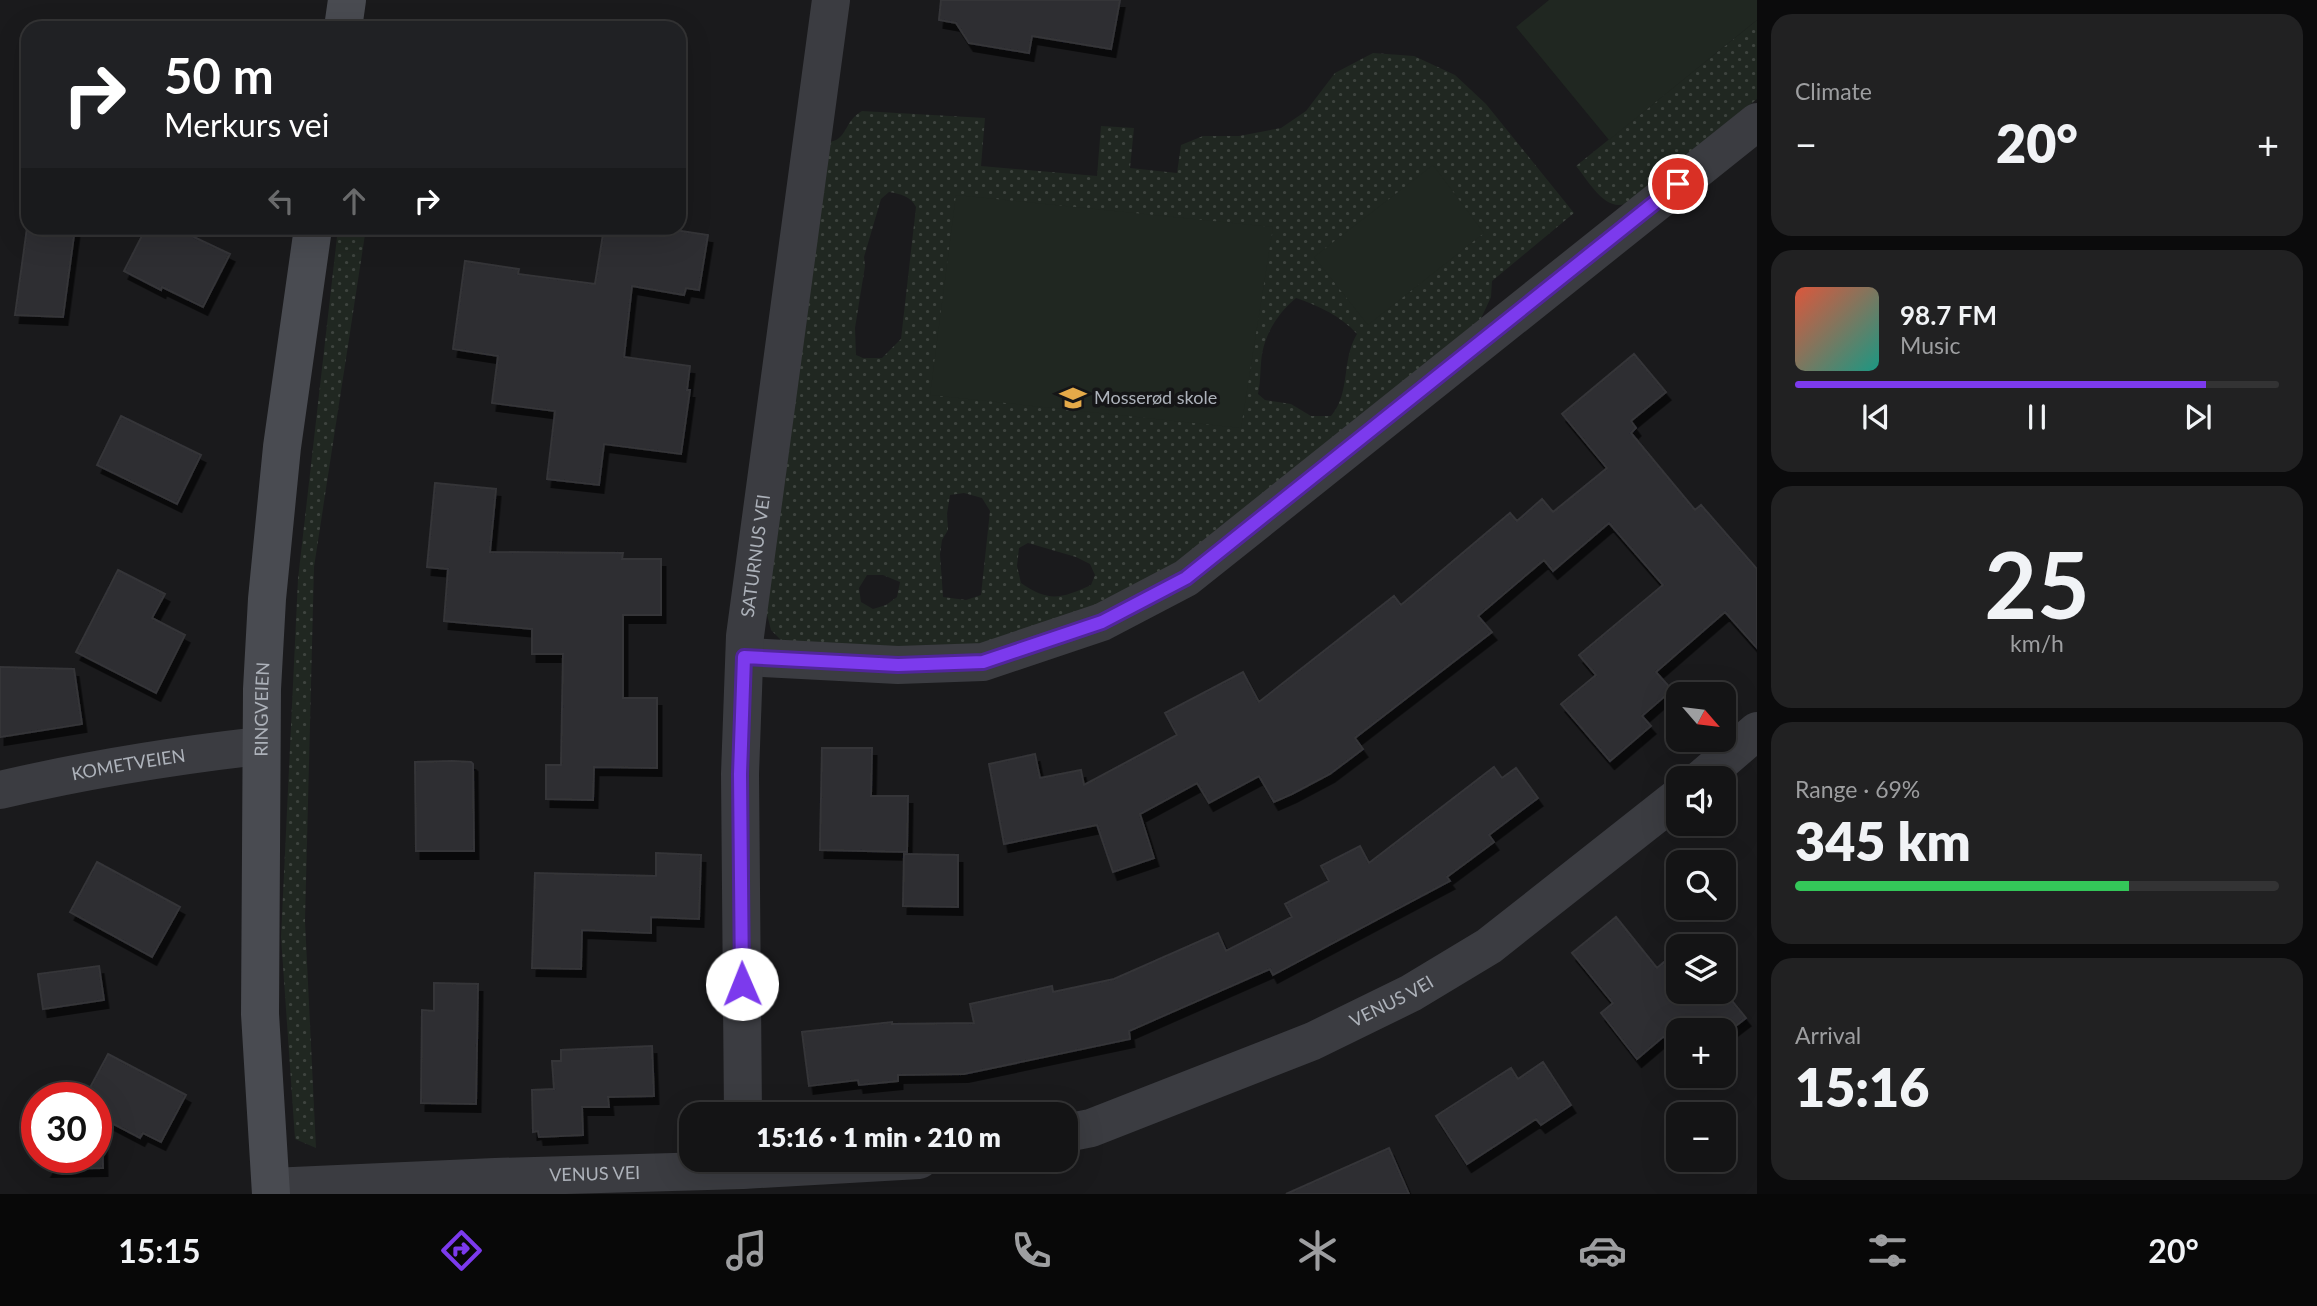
<!DOCTYPE html>
<html lang="en">
<head>
<meta charset="utf-8">
<style>
  body { margin:0; font-family:Lato,sans-serif; background:#212122; color:#f1f3f6; height:100vh; display:flex; flex-direction:column; font-size:26px; white-space:nowrap }
  * { box-sizing:border-box; margin:0 }
  p { font-size:23px; color:#9d9ea0 }
  .icon { flex:none; width:38px; height:38px; fill:none; stroke:currentColor; stroke-width:2; stroke-linecap:round; stroke-linejoin:round }
  .map { position:relative; flex:1; overflow:hidden }
  .sheet { display:flex; flex-direction:column; gap:14px; padding:14px; background:#0b0b0c; width:560px }
  .sheet>* { flex:none }
  .banner { position:absolute; left:21px; top:21px; width:665px; height:214px; border-radius:21px; box-shadow:0 7px 28px #0002,0 0 0 2px #333334; background:#202124; color:#fff; overflow:hidden }
  .needle { width:46px; rotate:118deg }
  .fabs { position:absolute; left:1666px; top:682px; display:grid; gap:14px }
  .fabs a { display:grid; place-items:center; width:70px; height:70px; border-radius:14px; background:#141415; box-shadow:0 7px 28px #0002,0 0 0 2px #333334; font-size:35px }
  .speed { position:absolute; left:21px; top:1082px; display:flex; gap:14px; font-size:35px; font-weight:700; text-align:center }
  .speed>* { display:grid; place-content:center; width:91px; height:91px; border-radius:50%; background:#141415; box-shadow:0 7px 28px #0002,0 0 0 2px #333334; line-height:1 }
  .speed .limit { border:10px solid #d22; background:#fff; color:#111 }
  .pin { position:absolute; display:grid; place-items:center; width:60px; height:60px; color:#fff; margin:-30px; border:4px solid #fff; border-radius:50%; box-shadow:0 2px 7px #0007 }
  .me { position:absolute; width:77px; margin:-38px; rotate:359deg; stroke-linejoin:round; filter:drop-shadow(0 0 5px #0008) }
  .turn { display:flex; align-items:center; gap:24px; height:147px; padding:0 28px; font-size:32px }
  .turn .icon { width:91px; height:91px; stroke-width:2.5 }
  .turn b { display:block; font-size:49px; line-height:60px }
  .lanes { display:flex; align-items:center; height:66px; padding:0 28px; background:#0003; justify-content:center; gap:35px; direction:ltr }
  .lanes .off { opacity:.35 }
  .big { font-size:52px; font-weight:800; line-height:1.1 }
  .sheet .widget { flex:1; display:flex; flex-direction:column; justify-content:center; gap:10px; min-width:0; padding:0 24px; border-radius:21px; background:#212122 }
  .sheet .dial { align-items:center; gap:0 }
  .dial b { font-size:91px; line-height:1 }
  .song { display:flex; align-items:center; gap:21px }
  .cover { width:84px; height:84px; border-radius:10px; background:linear-gradient(135deg,hsl(10 70% 55%),hsl(170 70% 35%)) }
  .played { height:7px; border-radius:4px; background:linear-gradient(90deg,#7c3aed 85%,#333334 85%) }
  .keys { display:flex; justify-content:space-around; direction:ltr }
  .heat { display:flex; justify-content:space-between; align-items:center; font-size:38px; direction:ltr }
  .charge { height:10px; border-radius:5px; background:linear-gradient(90deg,#34c759 69%,#333334 0) }
  .trip { position:absolute; left:679px; top:1102px; width:399px; height:70px; border-radius:21px; background:#141415; box-shadow:0 7px 28px #0002,0 0 0 2px #333334; font-weight:800; line-height:70px; text-align:center }
  .dock { display:flex; height:112px; justify-content:space-around; align-items:center; background:#080808; color:#9d9ea0 }
  .dock .icon { width:49px; height:49px }
  .dock .current { color:#7c3aed }
  .dock b { font-size:32px; color:#f1f3f6 }
  main { display:flex; flex:1; min-height:0 }
  .map>svg:first-child { display:block }
  .grass { fill:url(#grass-dots); fill-rule:evenodd }
  .garden { fill:#202721 }
  .building { fill:#2d2d30; stroke:#343438; stroke-width:2; filter:url(#shadow) }
  .lines { fill:none; stroke-linecap:round; stroke-linejoin:round }
  .minor { stroke:#3b3c41; stroke-width:38 }
  .secondary { stroke:#494b51; stroke-width:38 }
  .route-casing { stroke:#51269a; stroke-width:18 }
  .route { stroke:#7c3aed; stroke-width:12 }
  .labels { text-anchor:middle; stroke-width:7; stroke-linejoin:round; paint-order:stroke }
  .poi-label { font-size:18px; fill:#adb2ba; stroke:#151517; text-anchor:start }
  .street-label { font-size:18px; fill:#adb2ba; stroke:#151517 }
</style>
</head>
<body>
<main>
<div class="map">
<svg width="1757" height="1194" viewBox="0 0 1757 1194">
  <defs>
    <pattern id="grass-dots" width="8" height="8" patternUnits="userSpaceOnUse" patternTransform="scale(1.75)"><rect width="8" height="8" fill="#202721"/><path d="M2 2h.1M6 6h.1" fill="none" stroke="#3e443f" stroke-width="1.8" stroke-linecap="round"/></pattern>
    <filter id="shadow"><feDropShadow dx="4.5" dy="8" stdDeviation="0" flood-color="#0009"/></filter>
  </defs>
  <rect width="100%" height="100%" fill="#1a1a1c"/>
  <path class="grass" d="M1757 20V99L1625 204C1604 211 1588 180 1576 166Z
    M1373 53 1414 56 1455 75 1486 104 1574 213 1492 281 1491 297 1478 325 1176 567 1095 610 981 644 898 648 798 646 781 640 771 630 766 611 825 142C848 143 843 121 862 111L985 118 981 166 1097 176 1101 126 1134 128 1130 168 1177 173 1181 145 1203 136H1239L1281 128 1306 111 1335 73ZM889 192C901 194 910 196 916 207L901 339 882 358H863L856 355 855 328 865 266 864 257 881 199ZM1296 298C1319 306 1341 316 1357 334 1341 360 1351 393 1331 416H1311L1291 404 1265 400 1258 394C1261 381 1260 367 1262 354 1266 332 1279 312 1296 298ZM964 493 982 498 990 511 981 595 966 600 943 597 940 554 942 540 948 530 947 514 950 495ZM1028 543 1076 557 1090 564 1095 575 1091 585C1061 599 1048 602 1021 583L1017 566 1019 548ZM867 575H883L900 582 897 597 886 605 873 609 861 602 859 588Z
    M338 228H366L314 567 305 921 316 1148 295 1139 281 937 298 579Z"/>
  <path class="garden" d="M1549 0H1757V20L1609 140 1516 27Z
    M1433 165 1484 233 1368 325 1314 257Z
    M956 195 1273 227 1241 428 930 395Z"/>
  <path class="building" d="M941 0H1120L1111 49 1032 36 1029 53 969 43 956 23 939 20Z
    M27 228H75L63 317 15 315Z
    M146 228H175L230 254 203 307 162 287 161 290 124 271Z
    M604 228H661L708 235 699 290 686 288 684 295 632 286 624 357 690 366 687 390H690L681 454 604 444 599 485 547 479 555 411 492 403 498 356 453 349 465 261 519 269 518 274 595 284Z
    M1634 354 1666 392 1631 421 1636 428 1631 433 1695 510 1701 505 1757 569V648L1725 612 1656 672 1672 690 1642 716 1651 726 1610 761 1561 704 1596 675 1579 655 1663 585 1609 523 1553 571 1544 560 1478 616 1492 632 1355 738 1363 749 1330 774 1292 794 1274 802 1259 776 1209 803 1197 783 1140 814 1154 858 1113 872 1097 825 1004 844 989 764 1035 754 1040 778 1081 770 1084 785 1177 735 1165 713 1243 672 1259 702 1394 596 1401 605 1510 513 1517 521 1542 499 1553 512 1607 468 1562 414Z
    M121 416 201 455 177 504 97 465Z
    M435 483 496 489 490 552 623 553 622 559H661V615H623V698H657V768L594 767 593 800 546 799V765H561L563 654H532V629L444 621 448 569 427 567Z
    M118 570 165 594 152 618 185 635 156 693 76 652Z
    M0 667 74 669 82 724 0 737Z
    M822 748H872L871 796H908L907 852 820 850Z
    M452 761 471 762 473 764 474 851H416L415 762Z
    M1494 767 1502 778 1516 768 1538 798 1489 835 1494 842 1447 877 1450 881 1273 975 1270 969 1129 1031 1130 1039 964 1074 898 1075V1081L859 1085 858 1080 809 1086 802 1032 892 1022V1024L974 1023 970 1004 1052 986 1053 992 1114 979 1218 933 1226 951 1292 917 1285 904 1329 881 1321 866 1360 846 1369 863Z
    M656 853 701 855 699 919 651 917V933L582 930 581 969 532 968 535 873 656 876Z
    M904 854 958 855V907L903 906Z
    M97 862 180 907 152 957 70 912Z
    M1616 917 1657 968 1678 950V992L1724 991 1746 1018 1724 1035V1031H1678V1038L1663 1037 1637 1059 1601 1013 1613 1003 1572 953Z
    M99 966 104 1000 43 1009 38 974Z
    M434 983 478 984 476 1104 421 1103 422 1010 434 1011Z
    M652 1046 654 1096 608 1097 609 1107H582L583 1135 539 1137 538 1131 533 1132 532 1090 554 1089 552 1061H561V1050Z
    M108 1054 186 1095 161 1142 143 1133 140 1138 102 1118 103 1168 47 1169 54 1157H96V1097H85Z
    M1543 1062 1571 1105 1541 1125 1536 1119 1467 1164 1436 1116 1511 1068 1518 1079Z
    M1389 1148 1409 1194H1286Z"/>
  <g class="lines">
    <g class="minor">
      <path d="M745 657 898 665 983 662 1102 622 1186 578 1757 122"/>
      <path d="M1701 779 1757 731"/>
      <path id="s1" d="M0 790C86 770 172 756 260 746"/>
      <path id="s2" d="M743 1115 740 774 745 636 831 0"/>
      <path id="s3" d="M1066 1133 1091 1128 1313 1041 1411 993 1489 946 1678 797"/>
      <path id="s4" d="M271 1187 495 1177 743 1170 919 1160"/>
    </g>
    <g class="secondary">
      <path d="M343 28 347 0"/>
      <path id="s5" d="M271 1194 260 1014 262 689 267 599 282 447 313 228"/>
    </g>
  </g>
  <g class="lines">
    <g class="route-casing">
      <path id="route" d="M742 984 740 774 744 657 898 665 983 662 1102 622 1186 578 1678 184"/>
    </g>
    <use href="#route" class="route"/>
  </g>
  <defs>
    <g id="school-bare" transform="scale(2.1)"><path d="M0-5L7-2L0 1L-7-2ZM-4 1L0 2.5L4 1V4Q0 6-4 4Z" fill="#e5aa49" stroke="#151517" stroke-width="2.5" paint-order="stroke"/></g>
  </defs>
  <g fill-rule="evenodd">
    <use href="#school-bare" x="1073" y="398"/>
  </g>
  <g class="labels">
    <g class="poi-label">
      <text x="1094" y="404">Mosserød skole</text>
    </g>
    <g class="street-label">
      <text dy="6" stroke="none"><textPath href="#s2" startOffset="560">SATURNUS VEI</textPath></text>
      <text dy="6" stroke="none"><textPath href="#s5" startOffset="485">RINGVEIEN</textPath></text>
      <text dy="6" stroke="none"><textPath href="#s1" startOffset="131">KOMETVEIEN</textPath></text>
      <text dy="6" stroke="none"><textPath href="#s3" startOffset="352">VENUS VEI</textPath></text>
      <text dy="6" stroke="none"><textPath href="#s4" startOffset="324">VENUS VEI</textPath></text>
    </g>
  </g>
</svg>
<div class="fabs">
<a><svg class="needle" viewBox="-14 -14 28 28"><path d="M0-13l5 13h-10z" fill="#e53935"/><path d="M0 13l5-13h-10z" fill="#9d9ea0"/></svg></a>
<a><svg class="icon" aria-label="sound" viewBox="0 0 24 24"><path d="M4 9h4l5-4v14l-5-4H4zM17 9q2 3 0 6"/></svg></a>
<a><svg class="icon" aria-label="search" viewBox="0 0 24 24"><circle cx="10" cy="10" r="6"/><path d="M15 15l6 6"/></svg></a>
<a><svg class="icon" aria-label="layers" viewBox="0 0 24 24"><path d="M12 4l9 5-9 5-9-5zM3 14l9 5 9-5"/></svg></a>
<a>+</a>
<a>−</a>
</div>
<div class="speed"><div class="limit">30</div></div>
<div class="pin" style="left:1678px;top:184px;background:#d93025"><svg class="icon" aria-label="arrive" viewBox="0 0 24 24"><path d="M6 21V4h12l-3 4 3 4H6"/></svg></div>
<svg class="me" style="left:742px;top:984px" viewBox="-20 -20 40 40"><circle r="19" fill="#fff"/><path d="M0-13L10 11 0 6-10 11z" fill="#7c3aed"/></svg>
<div class="trip">15:16 · 1 min · 210 m</div>
<div class="banner">
<div class="turn"><svg class="icon" aria-label="right" viewBox="0 0 24 24"><path d="M7 20v-9h11M14 6l5 5-5 5"/></svg><div><b>50 m</b>Merkurs vei</div></div>
<div class="lanes"><svg class="icon off" aria-label="left" viewBox="0 0 24 24"><path d="M17 20v-9H6M10 6l-5 5 5 5"/></svg><svg class="icon off" aria-label="ahead" viewBox="0 0 24 24"><path d="M12 20V5M6 11l6-6 6 6"/></svg><svg class="icon" aria-label="right" viewBox="0 0 24 24"><path d="M7 20v-9h11M14 6l5 5-5 5"/></svg></div>
</div>
</div>
<section class="sheet">
<div class="widget"><p>Climate</p>
<div class="heat"><a>−</a><b class="big">20°</b><a>+</a></div>
</div>
<div class="widget">
<div class="song"><i class="cover"></i><div><b>98.7 FM</b><p>Music</p></div></div>
<div class="played"></div>
<div class="keys"><svg class="icon" aria-label="previous" viewBox="0 0 24 24"><path d="M18 5L8 12l10 7zM5 5v14"/></svg><svg class="icon" aria-label="pause" viewBox="0 0 24 24"><path d="M8 5v14M16 5v14"/></svg><svg class="icon" aria-label="next" viewBox="0 0 24 24"><path d="M6 5l10 7-10 7zM19 5v14"/></svg></div>
</div>
<div class="widget dial"><b>25</b><p>km/h</p></div>
<div class="widget"><p>Range · 69%</p><b class="big">345 km</b><div class="charge"></div></div>
<div class="widget"><p>Arrival</p><b class="big">15:16</b></div>
</section>
</main>
<nav class="dock">
<b>15:15</b>
<svg class="icon current" aria-label="directions" viewBox="0 0 24 24"><path d="M12 3l9 9-9 9-9-9zM9 14v-3h6M13 9l2 2-2 2"/></svg>
<svg class="icon" aria-label="music" viewBox="0 0 24 24"><path d="M9 18V5l10-2v13"/><circle cx="6" cy="18" r="3"/><circle cx="16" cy="16" r="3"/></svg>
<svg class="icon" aria-label="phone" viewBox="0 0 24 24"><path d="M5 4h4l2 5-3 2q2 4 5 5l2-3 5 2v4C11 20 4 13 5 4z"/></svg>
<svg class="icon" aria-label="climate" viewBox="0 0 24 24"><path d="M12 3v18M4 7l16 10M4 17L20 7"/></svg>
<svg class="icon" aria-label="car" viewBox="0 0 24 24"><path d="M5 17H2v-5l4-1 3-4h7l3 4 3 1v5h-3M9 17h6M6 11h13"/><circle cx="7" cy="17" r="2"/><circle cx="17" cy="17" r="2"/></svg>
<svg class="icon" aria-label="filters" viewBox="0 0 24 24"><path d="M4 7h16M4 17h16"/><circle cx="9" cy="7" r="2"/><circle cx="15" cy="17" r="2"/></svg>
<b>20°</b>
</nav>
</body>
</html>
